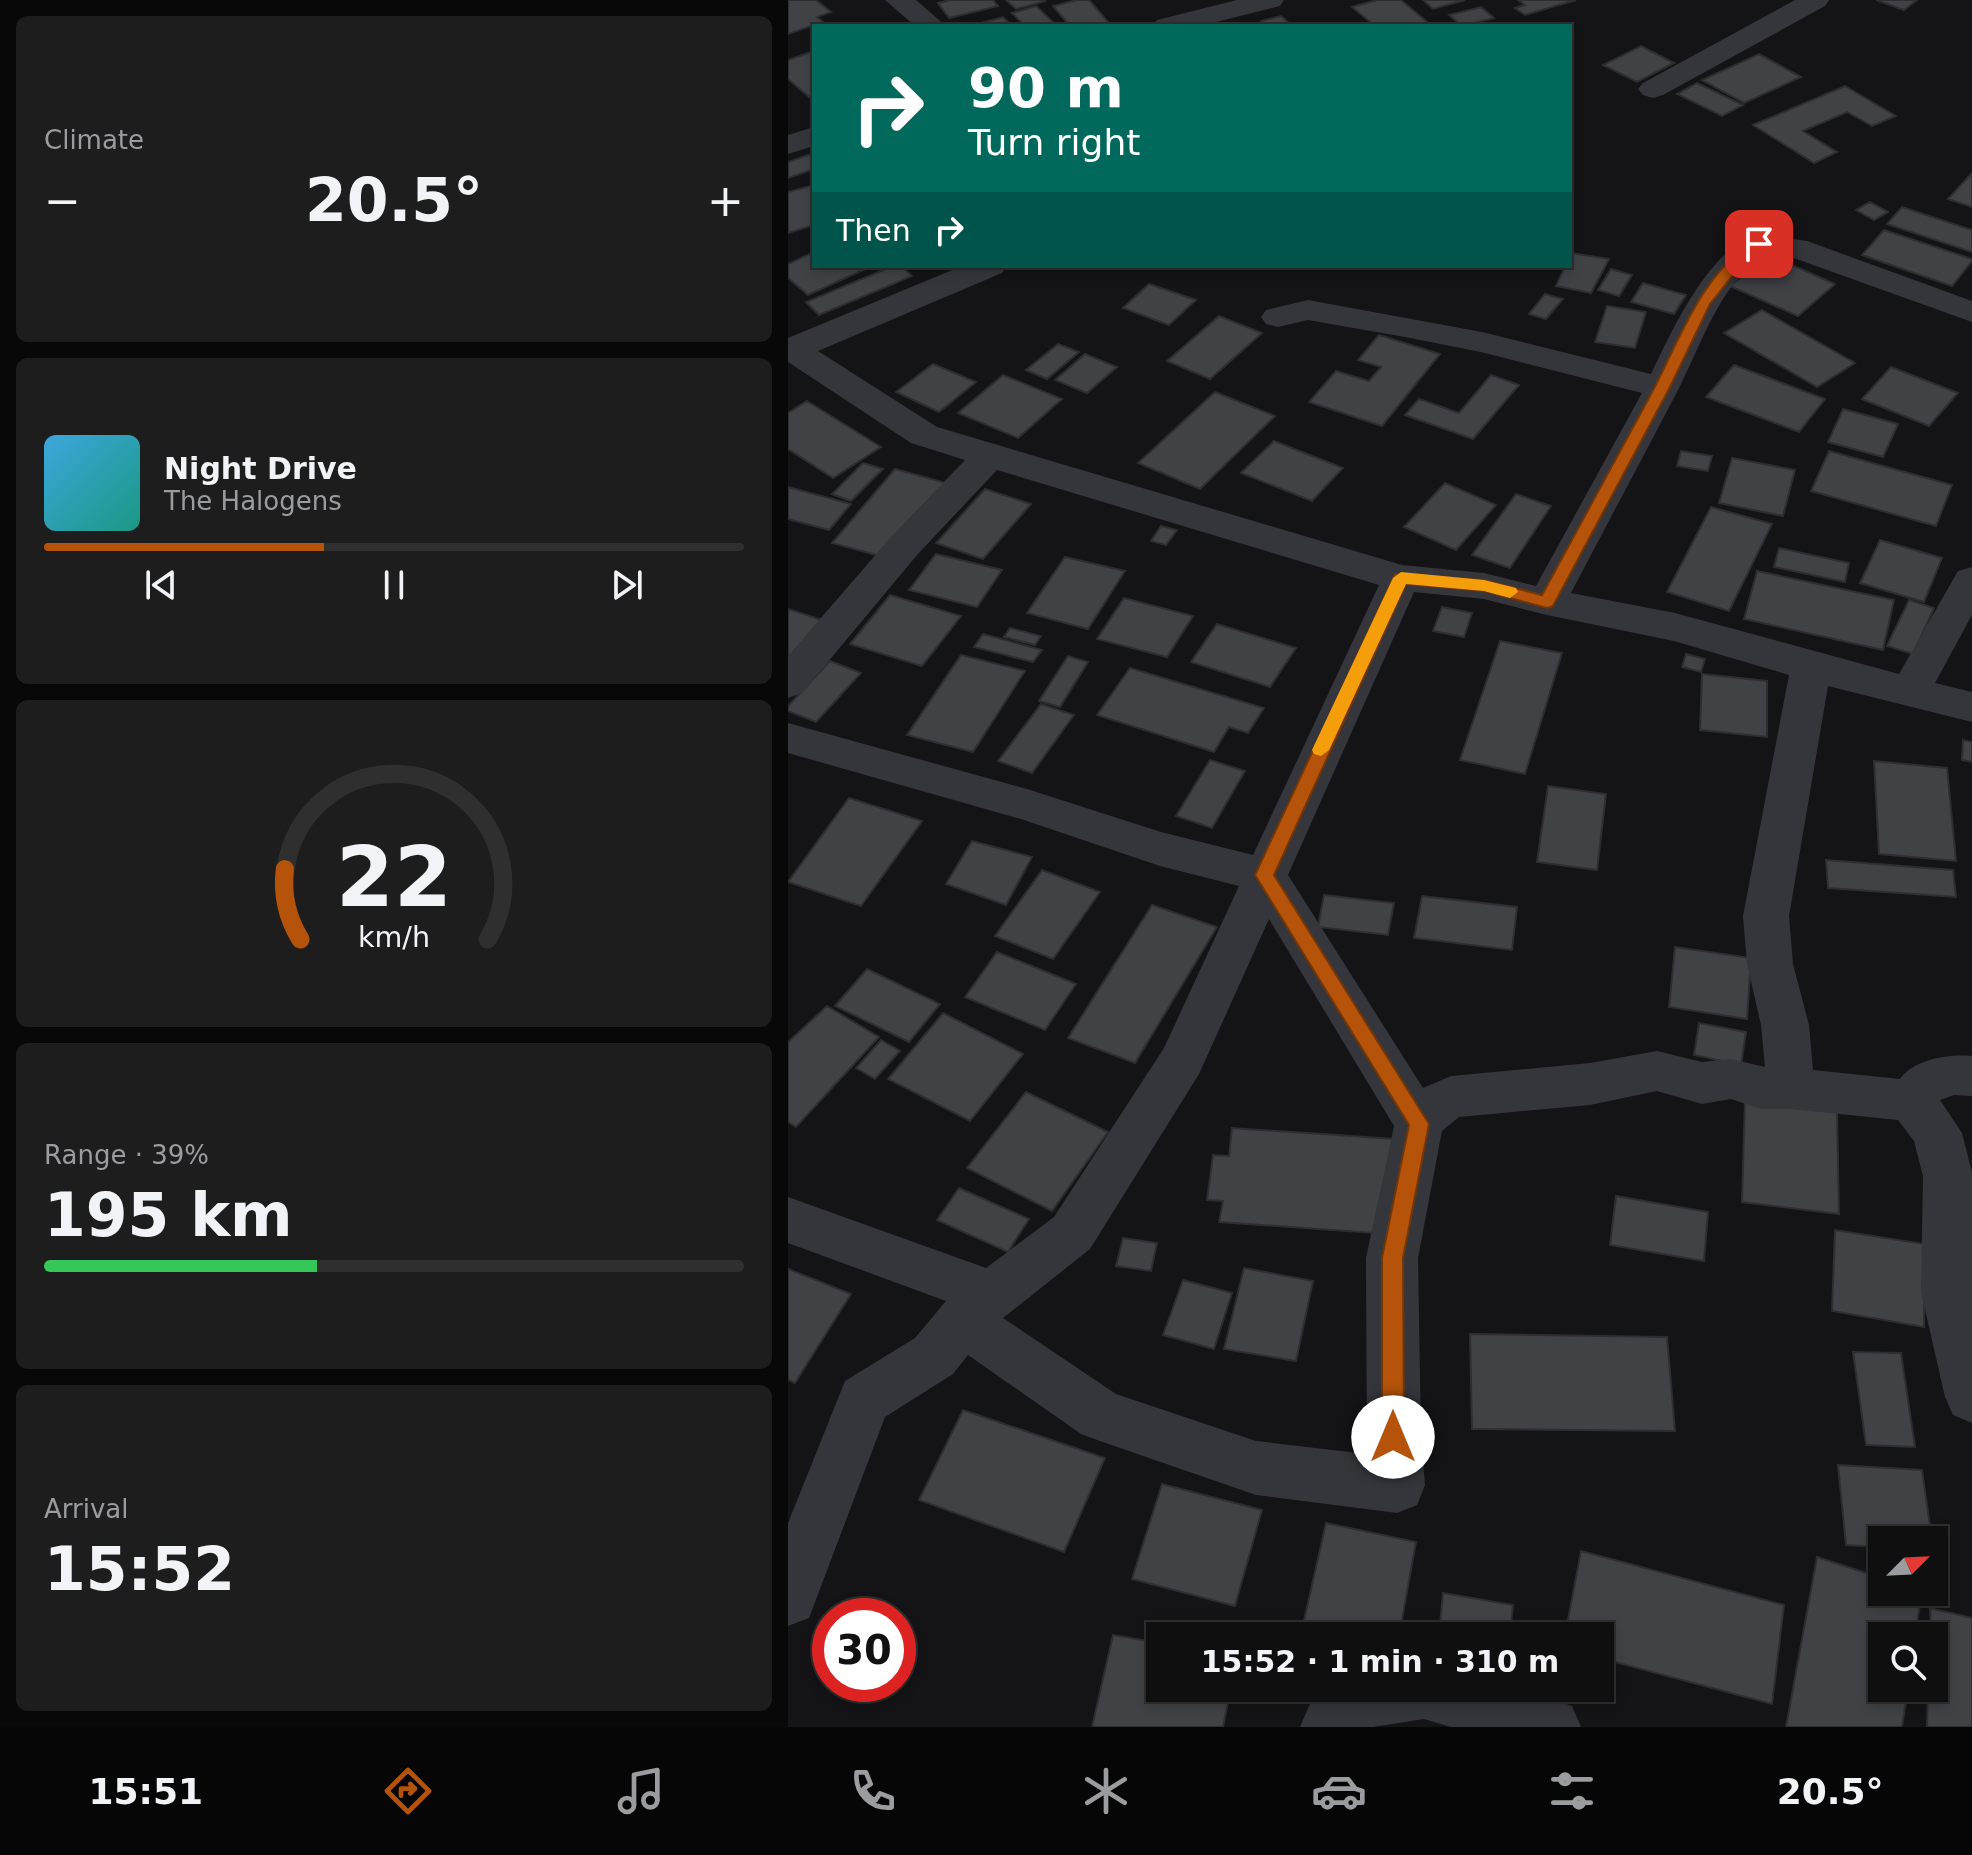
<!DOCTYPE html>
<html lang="en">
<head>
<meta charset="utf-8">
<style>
  body { margin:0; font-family:"DejaVu Sans",sans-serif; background:#1d1d1e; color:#f1f3f6; height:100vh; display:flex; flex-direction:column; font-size:30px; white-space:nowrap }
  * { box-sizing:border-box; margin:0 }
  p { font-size:26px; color:#9b9c9f }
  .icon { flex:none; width:44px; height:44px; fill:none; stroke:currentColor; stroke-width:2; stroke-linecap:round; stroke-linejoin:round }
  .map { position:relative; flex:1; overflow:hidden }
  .sheet { display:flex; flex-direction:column; gap:16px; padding:16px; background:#080809; width:788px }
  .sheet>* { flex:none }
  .banner { position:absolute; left:24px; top:24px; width:760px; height:244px; border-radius:0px; box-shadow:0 4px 12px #0003,0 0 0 2px #2f2f30; background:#00695c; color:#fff; overflow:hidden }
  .needle { width:52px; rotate:66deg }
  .controls { position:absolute; left:1080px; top:1526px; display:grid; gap:16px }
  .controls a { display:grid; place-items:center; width:80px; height:80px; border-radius:0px; background:#0f0f10; box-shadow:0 4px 12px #0003,0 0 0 2px #2f2f30; font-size:40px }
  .speed { position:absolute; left:24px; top:1598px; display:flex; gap:16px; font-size:40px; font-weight:700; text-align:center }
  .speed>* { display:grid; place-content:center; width:104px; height:104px; border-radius:50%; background:#0f0f10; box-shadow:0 4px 12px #0003,0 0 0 2px #2f2f30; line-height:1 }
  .speed .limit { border:12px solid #d22; background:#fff; color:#111 }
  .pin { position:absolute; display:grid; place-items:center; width:68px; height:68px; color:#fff; margin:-34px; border-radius:16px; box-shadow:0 4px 12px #0006 }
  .me { position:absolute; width:88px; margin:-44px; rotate:0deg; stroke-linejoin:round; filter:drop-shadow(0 0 6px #0008) }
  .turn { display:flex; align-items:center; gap:28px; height:168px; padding:0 24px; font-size:36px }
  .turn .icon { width:104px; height:104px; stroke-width:2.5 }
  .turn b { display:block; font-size:56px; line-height:68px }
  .then { display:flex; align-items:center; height:76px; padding:0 24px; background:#0003; gap:16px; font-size:30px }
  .big { font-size:60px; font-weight:600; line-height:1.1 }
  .sheet .tile { flex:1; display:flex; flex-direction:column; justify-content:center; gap:12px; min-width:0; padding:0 28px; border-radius:12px; background:#1d1d1e }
  .sheet .dial { align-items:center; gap:0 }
  .dial svg { height:208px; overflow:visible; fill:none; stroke:#2f2f30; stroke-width:7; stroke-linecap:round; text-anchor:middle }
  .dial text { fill:#f1f3f6; stroke:none }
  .song { display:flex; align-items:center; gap:24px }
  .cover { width:96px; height:96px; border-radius:12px; background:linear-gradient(135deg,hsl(200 70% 55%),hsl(170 70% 35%)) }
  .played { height:8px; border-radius:4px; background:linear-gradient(90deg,#b45309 40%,#2f2f30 40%) }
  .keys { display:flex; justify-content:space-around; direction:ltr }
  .heat { display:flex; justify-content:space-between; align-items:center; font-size:44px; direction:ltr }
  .charge { height:12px; border-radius:6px; background:linear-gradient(90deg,#34c759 39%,#2f2f30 0) }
  .trip { position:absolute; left:358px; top:1622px; width:468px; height:80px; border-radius:0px; background:#0f0f10; box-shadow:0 4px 12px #0003,0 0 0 2px #2f2f30; font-weight:600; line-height:80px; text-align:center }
  .dock { display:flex; height:128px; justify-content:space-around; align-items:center; background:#060606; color:#9b9c9f }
  .dock .icon { width:56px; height:56px }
  .dock .current { color:#b45309 }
  .dock b { font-size:36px; color:#f1f3f6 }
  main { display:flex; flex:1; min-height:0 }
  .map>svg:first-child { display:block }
  .building { fill:#404246; stroke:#2e2e32; stroke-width:2 }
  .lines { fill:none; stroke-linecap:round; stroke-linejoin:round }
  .minor { fill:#35363b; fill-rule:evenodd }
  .tertiary { fill:#35363b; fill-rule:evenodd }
  .route { fill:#b45309; stroke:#753606; stroke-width:2 }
  .slow { fill:#f59e0b }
</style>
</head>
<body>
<main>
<section class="sheet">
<div class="tile"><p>Climate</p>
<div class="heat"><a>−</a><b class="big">20.5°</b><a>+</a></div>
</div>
<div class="tile">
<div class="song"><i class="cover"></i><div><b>Night Drive</b><p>The Halogens</p></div></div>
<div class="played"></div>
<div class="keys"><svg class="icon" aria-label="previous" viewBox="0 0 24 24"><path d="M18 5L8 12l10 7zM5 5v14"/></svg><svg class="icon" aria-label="pause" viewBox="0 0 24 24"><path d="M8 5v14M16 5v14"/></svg><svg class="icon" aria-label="next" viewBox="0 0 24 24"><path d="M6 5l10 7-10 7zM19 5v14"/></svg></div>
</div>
<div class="tile dial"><svg viewBox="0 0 100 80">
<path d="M14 69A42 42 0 1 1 86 69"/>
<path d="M14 69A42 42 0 0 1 8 42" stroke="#b45309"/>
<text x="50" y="56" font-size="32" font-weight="700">22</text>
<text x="50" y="72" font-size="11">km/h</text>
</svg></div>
<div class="tile"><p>Range · 39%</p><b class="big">195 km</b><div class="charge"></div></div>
<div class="tile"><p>Arrival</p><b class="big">15:52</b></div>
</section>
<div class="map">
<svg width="1184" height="1727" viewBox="0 0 1184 1727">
  <rect width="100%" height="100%" fill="#141416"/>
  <path class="building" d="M0 0H28L43 12 29 17 35 22 0 34Z
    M162 0H205L210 6 161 18 150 3Z
    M218 0H256L257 1 228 9Z
    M289 0H301L322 24 282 26 265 6Z
    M589 0H613L644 26H587L564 7Z
    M635 0H677L645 9Z
    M730 0H788L737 15 727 8 737 5Z
    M1088 0H1129L1116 10Z
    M248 6 268 25 237 26 224 13Z
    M693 7 706 18 674 26 661 15Z
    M493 16 502 24 478 26 473 21Z
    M215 17 224 26H182Z
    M853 46 886 63 849 82 815 65Z
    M26 51V101L0 79V60Z
    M971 54 1013 77 956 103 914 80Z
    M909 83 955 105 934 116 889 94Z
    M1057 86 1108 116 1084 126 1059 112 1015 131 1049 152 1026 163 965 125Z
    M26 153V169L0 178V162Z
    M1184 173V207L1160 199Z
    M26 185V225L0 233V192Z
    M1082 202 1100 212 1086 220 1068 210Z
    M1114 207 1184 230V252L1099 224Z
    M1096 230 1184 259V261L1164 286 1074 255Z
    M26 252V266H84L20 295 0 278V264Z
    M783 253 821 259 803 293 768 286 777 266H782Z
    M972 262 990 269 997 262 1047 284 1010 316 942 286Z
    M105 266H113L124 276 31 315 18 302Z
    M823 269 844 275 831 296 810 290Z
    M855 283 898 295 886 314 843 302Z
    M361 284 408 300 381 325 335 308Z
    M757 294 775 299 758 319 741 314Z
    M819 306 858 312 847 348 807 342Z
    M974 310 1067 363 1029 387 936 333Z
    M431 316 474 333 422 379 379 361Z
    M591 335 652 354 594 426 521 402 548 371 581 381 593 367 570 360Z
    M270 344 291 352 259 379 238 370Z
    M297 354 329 367 299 393 267 380Z
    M145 364 188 382 151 412 108 392Z
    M946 365 1037 399 1011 432 918 397Z
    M1103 367 1170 393 1141 426 1074 399Z
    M215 375 274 399 230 438 170 413Z
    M703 375 731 385 685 439 617 415 631 399 671 413Z
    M427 392 487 416 412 489 350 463Z
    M19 401 93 447 45 478 0 449V413Z
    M1055 409 1110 424 1095 457 1040 442Z
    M486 441 555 468 524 501 453 473Z
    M893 451 924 456 920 471 889 466Z
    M1041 451 1164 485 1148 526 1023 491Z
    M944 458 1007 470 995 516 931 503Z
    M75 463 95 469 63 501 44 494Z
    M107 469 158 483 96 557 44 543Z
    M657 483 708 505 668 550 616 527Z
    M0 487 63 504 41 530 0 519Z
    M197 489 243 504 195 559 148 543Z
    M728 494 763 506 722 568 684 555Z
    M923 507 984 524 941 611 879 592Z
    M373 526 389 530 378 545 363 541Z
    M1092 540 1154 558 1136 602 1072 583Z
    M991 548 1061 563 1057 582 986 567Z
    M148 554 214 570 189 607 121 590Z
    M277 557 337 571 300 629 239 613Z
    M969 571 1106 600 1095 650 956 619Z
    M102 595 173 616 134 666 62 644Z
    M336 598 405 616 379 657 309 639Z
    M1121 600 1146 608 1125 654 1099 646Z
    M654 607 684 613 676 637 645 631Z
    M0 609 37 621 0 665Z
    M429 624 508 648 482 687 403 662Z
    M222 628 253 636 247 645 216 637Z
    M195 634 254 650 245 662 186 647Z
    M712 641 774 653 737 774 672 760Z
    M898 654 917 659 913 672 894 667Z
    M173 655 237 671 185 752 119 735Z
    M280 656 300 662 272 707 251 701Z
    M42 661 73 673 28 722 0 711V706Z
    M342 668 476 708 460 733 441 727 426 752 309 715Z
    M914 674 979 681V737L912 730Z
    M253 704 286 715 244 773 210 761Z
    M1175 740 1184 742V762L1174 760Z
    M422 760 457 771 424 828 388 816Z
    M1086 761 1159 768 1168 861 1091 854Z
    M760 786 818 794 809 870 749 862Z
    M61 798 134 821 73 906 0 882Z
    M184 841 244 857 218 905 158 884Z
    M1038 860 1165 870 1168 897 1040 888Z
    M254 870 312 892 265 959 207 936Z
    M536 895 606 903 600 935 530 927Z
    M634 896 729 907 724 950 626 938Z
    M364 905 429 927 347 1063 280 1038Z
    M887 947 963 958 959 1019 881 1007Z
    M209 952 288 984 257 1030 177 997Z
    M79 969 152 1004 121 1042 47 1006Z
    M39 1006 91 1037 8 1127 0 1122V1042Z
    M155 1013 235 1054 182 1121 100 1079Z
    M911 1023 958 1032 953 1065 906 1055Z
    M93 1040 112 1051 87 1079 68 1068Z
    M238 1092 320 1132 264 1211 179 1168Z
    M957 1098 1049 1110 1051 1214 954 1202Z
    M444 1128 607 1139 600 1234 431 1222 435 1201 419 1200 425 1155 441 1156Z
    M171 1188 241 1219 220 1252 149 1220Z
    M828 1196 920 1212 916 1261 822 1245Z
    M1047 1230 1136 1244V1327L1044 1311Z
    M335 1238 369 1243 363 1271 328 1266Z
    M456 1268 525 1281 508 1361 436 1349Z
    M0 1269 63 1294 7 1383 0 1380Z
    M395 1280 444 1293 426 1349 375 1335Z
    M682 1334 879 1337 887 1431 684 1429Z
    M1065 1352 1113 1353 1127 1447 1078 1445Z
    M175 1410 317 1458 276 1552 131 1500Z
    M1050 1465 1134 1470 1144 1540H1094V1547L1058 1545Z
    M374 1484 474 1510 447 1606 344 1579Z
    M538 1523 628 1542 611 1636H566L515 1625Z
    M793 1551 996 1605 984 1704 812 1658V1636H777Z
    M1029 1557 1094 1578V1592H1134L1127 1636H1094V1688H1120L1114 1727H998Z
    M655 1593 725 1605 722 1636H651Z
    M1142 1608 1184 1618V1727H1139L1140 1688H1146Z
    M325 1635 372 1643V1688H443L435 1727H304Z"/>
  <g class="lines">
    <path class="minor" d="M97 0H128L158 26H127Z
      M1007 0H1041L1037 6 875 95 865 98 855 95 850 89 855 83Z
      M971 234 1019 241 1184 301V322L1003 257 977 254C930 286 914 344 889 392 854 459 818 526 783 593L887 613 1111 674 1170 571 1184 567V615L1147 683 1184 692V722L1040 686 1001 916 1005 964 1021 1025 1025 1070 1112 1079C1126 1059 1161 1054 1184 1056V1096L1166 1095 1152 1100 1174 1133 1184 1172V1423L1165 1415 1157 1397 1133 1292 1135 1176 1126 1141 1110 1120 1003 1109H973L943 1099 914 1104 869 1091 802 1105 671 1117 654 1131 630 1258 633 1437 637 1485 629 1505 609 1513 468 1495 312 1441 293 1434 180 1355 165 1374 97 1417 21 1618 0 1626V1523L57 1381 127 1338 158 1301 0 1243V1197L198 1268 266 1217 376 1048 451 886 372 866 233 819 0 753V723L239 789 373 832 465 855 591 585 209 470 129 555 14 693 0 698V656L103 537 177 460 123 443 0 362V338L174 266H218L214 273 30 351 149 427 614 565 696 573 748 586 854 393 693 352 617 337 520 320 490 327 478 324 473 317 478 310 520 300 694 332 863 374C884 331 921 247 971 234ZM626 592 696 599 759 615 886 641 1001 675 955 916 959 964 973 1025 977 1067 943 1059 914 1062 869 1051 802 1063 663 1076 635 1088 500 875ZM481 919 606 1126 578 1258 579 1454 468 1441 328 1394 215 1318 302 1249 411 1074Z
      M533 1688H734L784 1706 793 1727H663L636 1719 585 1727H512L521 1706Z"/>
    <path class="tertiary" d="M449 0H496L492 6 412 26H365L369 20Z
      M26 127V146L0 154V135Z"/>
  </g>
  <path class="route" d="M966 241 977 244 960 256 922 304 882 387 765 606 759 608 696 591 618 584 486 875 641 1124 615 1258 616 1437 613 1445 605 1448 597 1445 594 1437V1258L621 1125 467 875 607 574 696 580 754 595C790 529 826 463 862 396 891 342 912 275 966 241Z"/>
  <path class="slow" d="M613 572 696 580 728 588 730 592 722 598 696 591 618 584 541 750 533 756 526 754 524 750 605 578Z"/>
</svg>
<div class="controls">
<a><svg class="needle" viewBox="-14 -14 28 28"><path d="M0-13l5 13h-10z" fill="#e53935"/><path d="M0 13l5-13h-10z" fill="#9b9c9f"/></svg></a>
<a><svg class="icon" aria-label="search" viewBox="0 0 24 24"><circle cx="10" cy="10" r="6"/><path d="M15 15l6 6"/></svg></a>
</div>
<div class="speed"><div class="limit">30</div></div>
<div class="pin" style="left:971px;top:244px;background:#d93025"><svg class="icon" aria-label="arrive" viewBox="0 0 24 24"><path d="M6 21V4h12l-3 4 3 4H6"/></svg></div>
<svg class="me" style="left:605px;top:1437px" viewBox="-20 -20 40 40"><circle r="19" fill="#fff"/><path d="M0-13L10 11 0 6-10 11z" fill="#b45309"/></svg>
<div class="trip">15:52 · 1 min · 310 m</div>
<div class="banner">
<div class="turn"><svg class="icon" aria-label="right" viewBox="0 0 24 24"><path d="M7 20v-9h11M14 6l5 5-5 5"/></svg><div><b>90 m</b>Turn right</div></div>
<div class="then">Then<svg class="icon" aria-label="right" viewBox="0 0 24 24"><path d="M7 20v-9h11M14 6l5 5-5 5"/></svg></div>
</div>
</div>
</main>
<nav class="dock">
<b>15:51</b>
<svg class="icon current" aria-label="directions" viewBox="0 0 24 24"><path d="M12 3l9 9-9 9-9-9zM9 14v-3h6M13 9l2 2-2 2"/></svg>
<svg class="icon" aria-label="music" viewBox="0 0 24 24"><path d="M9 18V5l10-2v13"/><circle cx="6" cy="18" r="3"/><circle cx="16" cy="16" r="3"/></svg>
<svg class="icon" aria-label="phone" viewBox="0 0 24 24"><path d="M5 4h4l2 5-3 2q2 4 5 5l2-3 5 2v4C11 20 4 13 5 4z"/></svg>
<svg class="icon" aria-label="climate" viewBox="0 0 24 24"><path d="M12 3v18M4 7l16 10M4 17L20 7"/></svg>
<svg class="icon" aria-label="car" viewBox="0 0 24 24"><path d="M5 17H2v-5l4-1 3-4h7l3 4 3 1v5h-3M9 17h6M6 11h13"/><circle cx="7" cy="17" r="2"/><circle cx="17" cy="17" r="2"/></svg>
<svg class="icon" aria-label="filters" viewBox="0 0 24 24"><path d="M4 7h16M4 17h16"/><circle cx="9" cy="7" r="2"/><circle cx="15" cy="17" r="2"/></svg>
<b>20.5°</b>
</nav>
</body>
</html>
